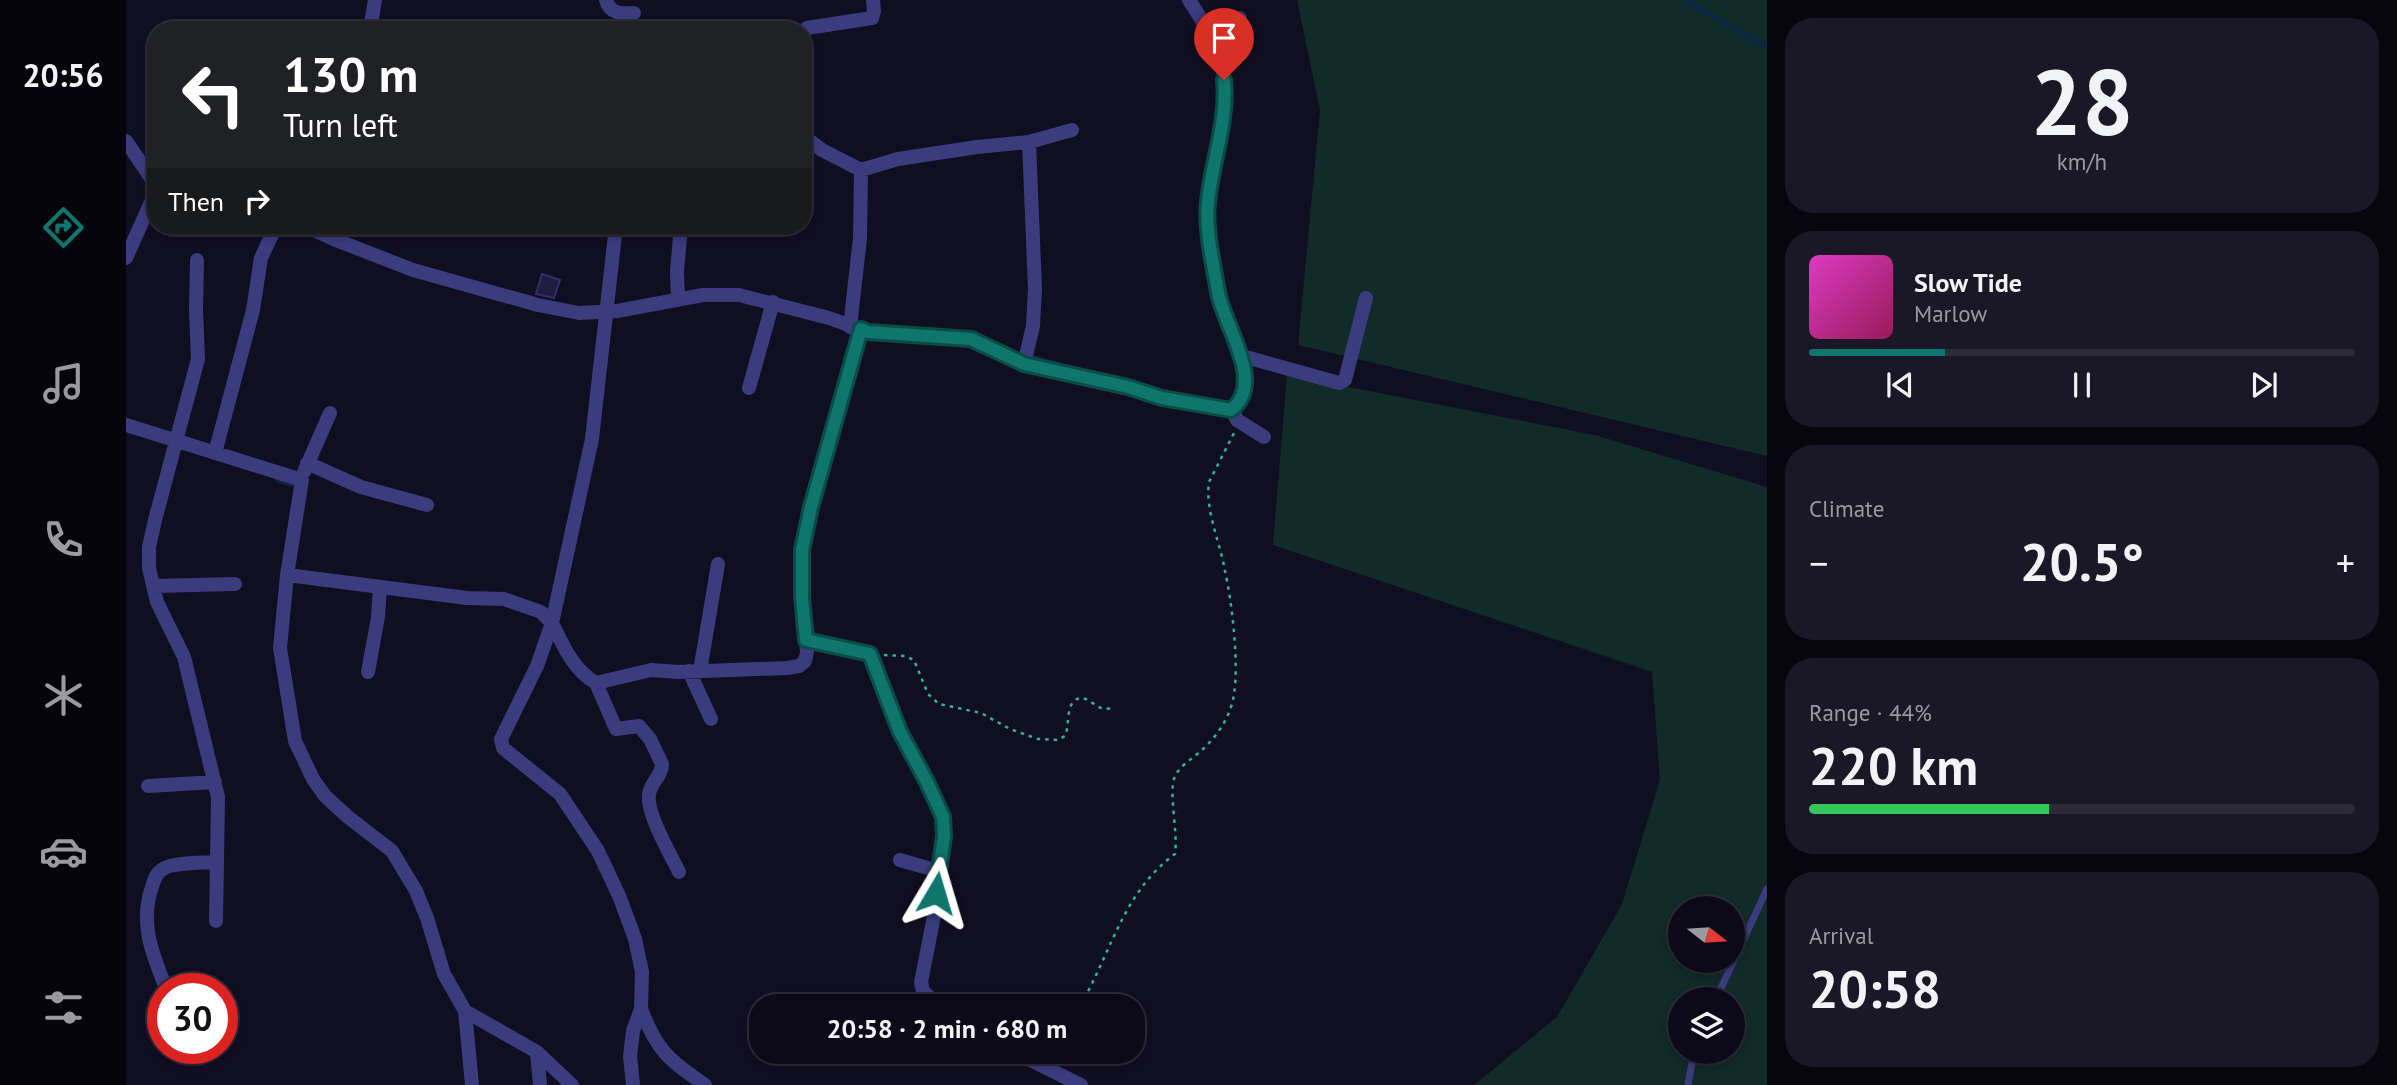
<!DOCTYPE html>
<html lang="en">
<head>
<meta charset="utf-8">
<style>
  body { margin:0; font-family:"PT Sans",sans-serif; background:#1a1826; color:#f1f3f6; height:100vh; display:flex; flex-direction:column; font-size:26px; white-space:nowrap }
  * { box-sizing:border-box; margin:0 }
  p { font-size:23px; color:#9a9aa2 }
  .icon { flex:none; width:38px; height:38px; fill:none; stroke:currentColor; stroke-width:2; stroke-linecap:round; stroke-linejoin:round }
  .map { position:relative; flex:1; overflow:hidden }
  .sheet { display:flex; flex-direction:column; gap:18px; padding:18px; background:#07060e; width:630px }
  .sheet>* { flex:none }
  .guide { position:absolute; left:21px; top:21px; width:665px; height:214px; border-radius:28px; box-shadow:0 4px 10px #0003,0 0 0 2px #2c2b38; background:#202124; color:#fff; overflow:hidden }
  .needle { width:46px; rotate:107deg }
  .controls { position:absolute; left:1542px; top:896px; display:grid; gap:14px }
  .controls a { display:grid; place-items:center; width:77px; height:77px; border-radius:50%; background:#0c0a19; box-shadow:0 4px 10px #0003,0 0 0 2px #2c2b38; font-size:35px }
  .speed { position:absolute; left:21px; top:973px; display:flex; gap:14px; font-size:35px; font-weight:700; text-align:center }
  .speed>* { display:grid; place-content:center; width:91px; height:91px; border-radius:50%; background:#0c0a19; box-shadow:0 4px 10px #0003,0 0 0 2px #2c2b38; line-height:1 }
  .speed .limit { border:10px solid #d22; background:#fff; color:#111 }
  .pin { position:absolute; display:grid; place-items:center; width:60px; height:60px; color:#fff; margin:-72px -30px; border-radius:50% 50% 50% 0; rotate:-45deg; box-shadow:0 0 7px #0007 }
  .pin .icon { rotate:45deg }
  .me { position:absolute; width:77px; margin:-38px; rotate:7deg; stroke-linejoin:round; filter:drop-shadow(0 0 5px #0008) }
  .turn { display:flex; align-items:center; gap:24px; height:147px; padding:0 21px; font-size:32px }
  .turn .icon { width:91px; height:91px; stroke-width:2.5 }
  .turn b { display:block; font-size:49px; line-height:60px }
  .then { display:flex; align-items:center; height:66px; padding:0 21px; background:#0003; gap:14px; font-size:26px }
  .big { font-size:52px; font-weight:600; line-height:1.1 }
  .sheet .tile { flex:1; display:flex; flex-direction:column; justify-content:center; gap:10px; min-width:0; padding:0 24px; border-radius:28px; background:#1a1826 }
  .sheet .dial { align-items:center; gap:0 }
  .dial b { font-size:91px; line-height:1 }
  .song { display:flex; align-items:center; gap:21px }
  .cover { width:84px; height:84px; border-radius:10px; background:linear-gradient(135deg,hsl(310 70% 55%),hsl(330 70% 35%)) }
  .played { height:7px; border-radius:4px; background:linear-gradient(90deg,#0f766e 25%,#2c2b38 25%) }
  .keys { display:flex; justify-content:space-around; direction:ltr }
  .heat { display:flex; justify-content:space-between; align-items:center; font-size:38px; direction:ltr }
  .charge { height:10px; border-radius:5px; background:linear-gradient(90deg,#34c759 44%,#2c2b38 0) }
  .trip { position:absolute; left:623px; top:994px; width:396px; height:70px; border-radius:28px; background:#0c0a19; box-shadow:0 4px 10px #0003,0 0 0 2px #2c2b38; font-weight:600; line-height:70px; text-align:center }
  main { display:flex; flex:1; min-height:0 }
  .tabs { display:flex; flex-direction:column; width:126px; justify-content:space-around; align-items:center; background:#05040a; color:#9a9aa2 }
  .tabs .icon { width:49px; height:49px }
  .tabs .on { color:#0f766e }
  .tabs b { font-size:32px; color:#f1f3f6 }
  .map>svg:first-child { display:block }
  .green { fill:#112b28; fill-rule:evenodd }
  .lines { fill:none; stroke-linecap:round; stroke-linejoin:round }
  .stream { stroke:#0e2645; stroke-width:4.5 }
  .building { fill:#201b41; stroke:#362e6c; stroke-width:2 }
  .path { stroke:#32af9f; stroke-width:2.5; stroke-dasharray:3.5 5; stroke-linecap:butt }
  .lane { stroke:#3b3c7e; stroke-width:7 }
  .street { stroke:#3b3c7e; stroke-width:14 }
  .route-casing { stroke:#0a4d48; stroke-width:18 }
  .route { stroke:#0f766e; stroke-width:12 }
</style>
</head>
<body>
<main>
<nav class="tabs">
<b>20:56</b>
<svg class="icon on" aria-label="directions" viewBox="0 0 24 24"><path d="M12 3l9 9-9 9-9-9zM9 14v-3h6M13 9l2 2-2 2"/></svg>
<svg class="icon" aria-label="music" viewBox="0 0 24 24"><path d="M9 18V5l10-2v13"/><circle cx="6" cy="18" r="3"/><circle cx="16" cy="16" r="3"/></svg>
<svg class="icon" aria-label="phone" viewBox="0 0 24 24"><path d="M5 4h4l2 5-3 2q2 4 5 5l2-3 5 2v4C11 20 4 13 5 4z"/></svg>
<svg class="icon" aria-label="climate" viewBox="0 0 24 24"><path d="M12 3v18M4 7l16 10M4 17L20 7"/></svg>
<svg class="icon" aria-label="car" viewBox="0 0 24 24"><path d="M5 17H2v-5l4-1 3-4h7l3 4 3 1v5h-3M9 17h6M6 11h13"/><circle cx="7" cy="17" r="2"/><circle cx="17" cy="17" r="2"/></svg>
<svg class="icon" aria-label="filters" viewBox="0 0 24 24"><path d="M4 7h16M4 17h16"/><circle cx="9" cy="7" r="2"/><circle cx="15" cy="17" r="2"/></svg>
</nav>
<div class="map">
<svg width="1641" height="1085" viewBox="0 0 1641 1085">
  <rect width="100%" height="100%" fill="#100e21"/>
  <path class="green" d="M1171 0H1641V456L1172 345 1194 110Z
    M1161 375 1469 435 1641 487V1085H1348L1431 1017 1496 904 1534 780 1526 672 1147 545ZM1554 908H1606V961H1554ZM1554 999H1606V1052H1554Z"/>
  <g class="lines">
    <path class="stream" d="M1558 0 1641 47
      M902 356 934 365
      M152 480 171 486"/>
  </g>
  <path class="building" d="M416 274 434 280 428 298 410 294Z"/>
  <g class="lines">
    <path class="path" d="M758 655 779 656 788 660 802 694 813 704 855 713 884 729 912 739 932 740 939 736C944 726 939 705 951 699 961 695 968 707 978 709 979 709 988 708 989 708
      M954 1006C985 953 997 892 1049 854 1052 832 1043 795 1048 779 1052 766 1068 758 1077 749 1093 734 1105 715 1108 694 1113 663 1106 602 1099 571 1094 542 1079 511 1083 482L1108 433"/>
    <path class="lane" d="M1590 999 1641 889
      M1562 1085 1568 1052"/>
    <path class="street" d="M480 0C484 14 496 14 508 13
      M1078 21 1114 18
      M681 28 746 18 748 11 747 0
      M244 30 249 0
      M677 136 696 150 735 170 772 159 851 147 903 142 946 130
      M0 141 25 178 30 181
      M179 226 210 240 287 270 412 305 453 313 491 311 577 295H613L703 318 742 332 811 335 845 339 898 364 1002 387 1036 398 1106 410C1141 383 1101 332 1094 301 1089 284 1088 266 1086 248 1084 232 1080 216 1082 200 1086 166 1098 133 1100 99 1101 65 1082 28 1063 0
      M210 240 212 226
      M0 258 30 191
      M71 260 70 310 72 359 29 520 23 547V568L31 602 58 657 92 797 90 921
      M552 299 551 271 555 226
      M724 327 734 238 735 170
      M1116 356 1213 383 1219 380 1240 298
      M898 364 907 326 909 289 903 142
      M623 388 647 302
      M1106 410 1111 420 1138 437
      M0 425 176 480 161 575 341 598 378 599 415 612 426 623 466 439 490 226
      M89 453 127 310 135 258 150 226
      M181 463 235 487 301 505
      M178 472 204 413
      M161 575 154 648 169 741 187 779 199 796 222 817 266 851 290 891 301 918 318 974 339 1011 346 1085
      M27 586 109 584
      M426 623C437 645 447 670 470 683L525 670 553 672 661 668 673 666 679 661 681 652 676 597V549L685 507 735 329
      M426 623 411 666 375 739 377 748 434 794 472 851 494 898 509 939 516 972 515 1009 507 1031 504 1056 507 1085
      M680 640 744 654 774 732 801 782 818 823 808 916 795 982 797 991 813 1006
      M563 671 585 719
      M574 671 592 564
      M242 672 252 617 254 587
      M470 683 490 729 513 726 524 739 536 764C536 776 525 782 523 794 520 813 544 853 553 872
      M22 786 89 782
      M774 860 812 871
      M38 983C25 951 14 921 26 887 28 880 30 873 37 869 47 862 78 863 91 862
      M515 1009C531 1051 542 1059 579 1085
      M339 1011 411 1052 446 1085
      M411 1052 414 1085
      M888 1052 955 1085"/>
  </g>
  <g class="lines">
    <g class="route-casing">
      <path id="route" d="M810 893 818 836 817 817 801 782 774 732 744 654 680 640 676 597V550L685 507 735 329 742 332 845 339 898 364 1002 387 1036 398 1105 410C1141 383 1097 325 1092 292 1087 263 1079 230 1082 202 1086 161 1102 122 1098 80"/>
    </g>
    <use href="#route" class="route"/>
  </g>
</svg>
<div class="controls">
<a><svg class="needle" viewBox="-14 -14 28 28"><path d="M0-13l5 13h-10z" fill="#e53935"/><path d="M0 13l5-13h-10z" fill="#9a9aa2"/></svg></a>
<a><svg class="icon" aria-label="layers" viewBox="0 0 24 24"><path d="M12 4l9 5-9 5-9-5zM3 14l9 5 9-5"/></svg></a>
</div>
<div class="speed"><div class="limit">30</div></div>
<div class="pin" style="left:1098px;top:80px;background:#d93025"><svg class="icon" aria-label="arrive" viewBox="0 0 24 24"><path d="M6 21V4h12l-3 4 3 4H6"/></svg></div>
<svg class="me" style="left:810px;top:893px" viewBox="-20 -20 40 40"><path d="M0-17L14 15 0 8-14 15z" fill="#0f766e" stroke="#fff" stroke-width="4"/></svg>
<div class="trip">20:58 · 2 min · 680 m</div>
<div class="guide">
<div class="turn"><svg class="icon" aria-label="left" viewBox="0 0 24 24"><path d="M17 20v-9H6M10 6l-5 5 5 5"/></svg><div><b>130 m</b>Turn left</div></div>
<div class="then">Then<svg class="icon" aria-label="right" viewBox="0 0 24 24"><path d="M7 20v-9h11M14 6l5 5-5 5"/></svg></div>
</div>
</div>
<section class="sheet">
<div class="tile dial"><b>28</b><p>km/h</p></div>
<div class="tile">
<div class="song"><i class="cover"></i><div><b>Slow Tide</b><p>Marlow</p></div></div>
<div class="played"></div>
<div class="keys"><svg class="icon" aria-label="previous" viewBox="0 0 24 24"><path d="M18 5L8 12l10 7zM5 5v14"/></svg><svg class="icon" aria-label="pause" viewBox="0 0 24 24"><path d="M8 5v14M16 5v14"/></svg><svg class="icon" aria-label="next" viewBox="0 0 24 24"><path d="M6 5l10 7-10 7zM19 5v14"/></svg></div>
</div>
<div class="tile"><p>Climate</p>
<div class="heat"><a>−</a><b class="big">20.5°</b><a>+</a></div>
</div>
<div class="tile"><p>Range · 44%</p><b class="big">220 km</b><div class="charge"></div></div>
<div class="tile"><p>Arrival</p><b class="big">20:58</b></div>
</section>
</main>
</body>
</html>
